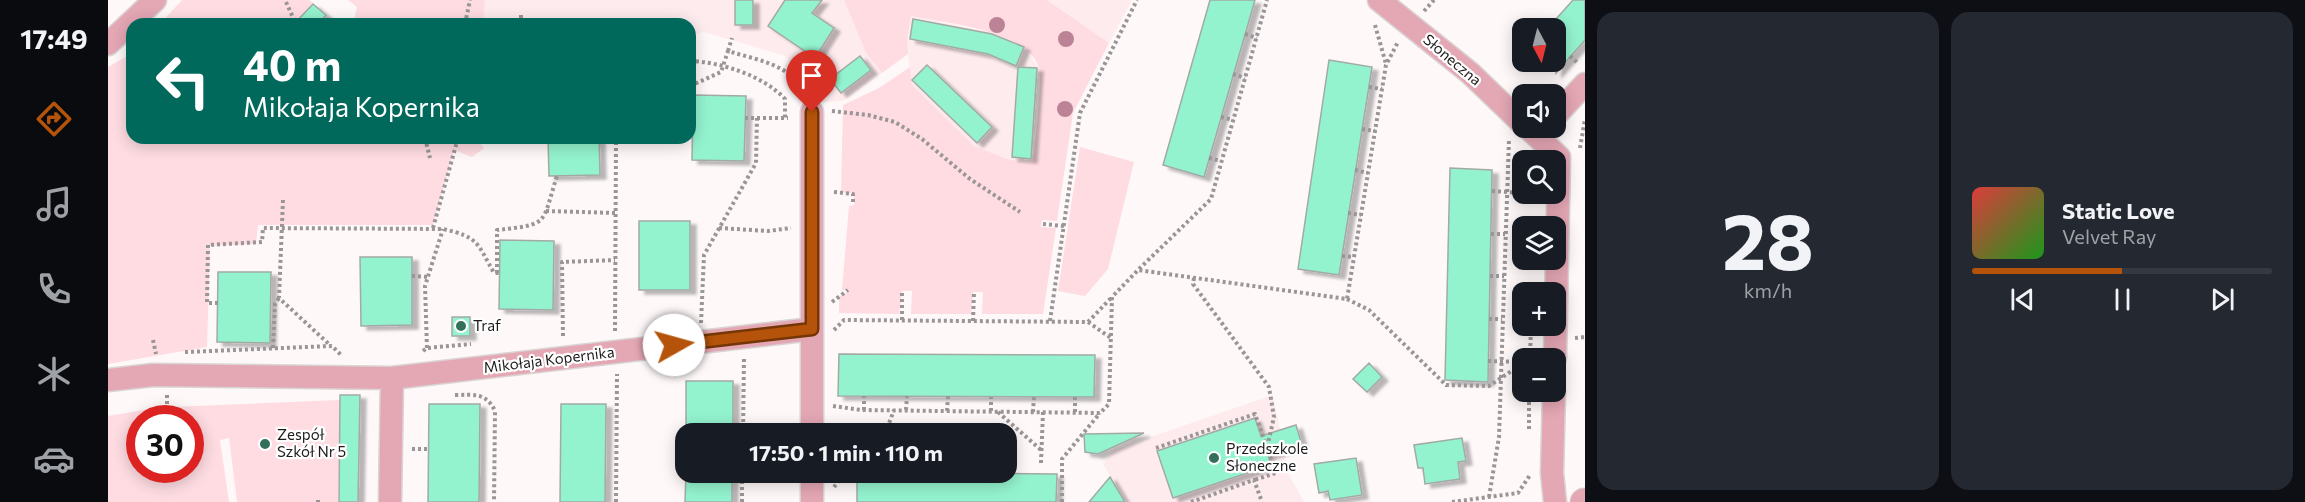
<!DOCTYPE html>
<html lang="pl">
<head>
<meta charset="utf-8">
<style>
  body { margin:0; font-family:Commissioner,sans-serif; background:#242831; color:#f1f3f6; height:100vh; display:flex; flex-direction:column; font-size:22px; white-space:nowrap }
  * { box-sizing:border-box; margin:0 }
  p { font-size:20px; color:#9ea1a6 }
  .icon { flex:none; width:33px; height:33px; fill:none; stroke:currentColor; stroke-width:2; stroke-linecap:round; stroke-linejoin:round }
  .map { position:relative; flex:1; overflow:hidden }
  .drawer { display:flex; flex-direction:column; gap:12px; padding:12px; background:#0d0f14; width:720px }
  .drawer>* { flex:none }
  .hud { position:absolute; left:18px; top:18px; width:570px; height:126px; border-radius:18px; box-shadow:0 3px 15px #0003; background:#00695c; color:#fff; overflow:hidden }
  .needle { width:39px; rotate:173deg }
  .controls { position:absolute; left:1404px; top:18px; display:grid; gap:12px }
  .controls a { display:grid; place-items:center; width:54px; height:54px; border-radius:12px; background:#171b24; box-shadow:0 3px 15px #0003; font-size:30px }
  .speed { position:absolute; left:18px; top:405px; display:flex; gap:12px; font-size:30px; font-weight:700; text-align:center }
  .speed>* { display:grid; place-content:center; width:78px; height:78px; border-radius:50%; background:#171b24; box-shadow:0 3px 15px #0003; line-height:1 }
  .speed .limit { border:9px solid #d22; background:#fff; color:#111 }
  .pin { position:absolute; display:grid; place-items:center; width:51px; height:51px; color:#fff; margin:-62px -26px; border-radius:50% 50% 50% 0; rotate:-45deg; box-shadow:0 0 6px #0007 }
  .pin .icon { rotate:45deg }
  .me { position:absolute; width:66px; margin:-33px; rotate:83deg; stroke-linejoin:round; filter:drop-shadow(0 0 4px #0008) }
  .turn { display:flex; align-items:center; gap:21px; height:126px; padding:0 18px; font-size:27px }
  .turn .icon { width:78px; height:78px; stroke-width:2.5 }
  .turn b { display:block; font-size:42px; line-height:51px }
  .drawer .card { flex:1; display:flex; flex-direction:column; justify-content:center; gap:9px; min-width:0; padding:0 21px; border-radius:18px; background:#242831 }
  .drawer .dial { align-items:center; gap:0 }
  .dial b { font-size:78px; line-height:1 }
  .song { display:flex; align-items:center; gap:18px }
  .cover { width:72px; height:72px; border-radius:9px; background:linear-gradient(135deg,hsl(0 70% 55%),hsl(120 70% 35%)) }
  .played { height:6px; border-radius:3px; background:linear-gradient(90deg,#b45309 50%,#363941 50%) }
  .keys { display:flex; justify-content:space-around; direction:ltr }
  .drawer .tiles { flex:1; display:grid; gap:12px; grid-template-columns:repeat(2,1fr) }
  .trip { position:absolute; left:567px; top:423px; width:342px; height:60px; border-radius:18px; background:#171b24; box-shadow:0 3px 15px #0003; font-weight:700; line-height:60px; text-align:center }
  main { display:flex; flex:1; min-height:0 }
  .tab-bar { display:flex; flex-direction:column; width:108px; justify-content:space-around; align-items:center; background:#090b0e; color:#9ea1a6 }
  .tab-bar .icon { width:42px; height:42px }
  .tab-bar .current { color:#b45309 }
  .tab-bar b { font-size:27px; color:#f1f3f6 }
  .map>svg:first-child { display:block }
  .built { fill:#feebee }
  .green { fill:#fedce2 }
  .building { fill:#94f3cf; stroke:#a2aaa6; stroke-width:1.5; filter:url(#shadow) }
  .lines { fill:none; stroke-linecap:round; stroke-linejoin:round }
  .minor-casing { stroke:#dad5d5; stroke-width:25 }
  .tertiary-casing { stroke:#dad5d5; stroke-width:29 }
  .path { stroke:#9a9596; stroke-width:4; stroke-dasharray:3 3; stroke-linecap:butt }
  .minor { stroke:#e4a7b4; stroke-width:22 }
  .tertiary { stroke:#e4a7b4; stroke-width:27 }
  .tree { fill:#bb8395 }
  .route-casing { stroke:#753606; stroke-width:15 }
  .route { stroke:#b45309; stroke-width:10 }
  .poi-dot { fill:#336f5b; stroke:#fff; stroke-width:2 }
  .labels { text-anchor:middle; stroke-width:4.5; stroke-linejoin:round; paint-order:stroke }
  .street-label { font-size:15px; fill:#1e1b1b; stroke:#fff }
  .poi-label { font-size:15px; fill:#1e1b1b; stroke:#fff; text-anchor:start }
</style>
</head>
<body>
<main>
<nav class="tab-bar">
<b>17:49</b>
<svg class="icon current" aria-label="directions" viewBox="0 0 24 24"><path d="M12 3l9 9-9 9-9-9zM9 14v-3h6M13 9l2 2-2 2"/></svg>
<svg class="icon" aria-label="music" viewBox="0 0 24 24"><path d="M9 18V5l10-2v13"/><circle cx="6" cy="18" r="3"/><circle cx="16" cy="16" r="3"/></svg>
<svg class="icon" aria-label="phone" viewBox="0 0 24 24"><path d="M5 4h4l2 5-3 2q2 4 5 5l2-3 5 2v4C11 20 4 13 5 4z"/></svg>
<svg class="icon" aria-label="climate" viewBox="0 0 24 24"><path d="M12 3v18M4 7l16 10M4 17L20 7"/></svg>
<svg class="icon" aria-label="car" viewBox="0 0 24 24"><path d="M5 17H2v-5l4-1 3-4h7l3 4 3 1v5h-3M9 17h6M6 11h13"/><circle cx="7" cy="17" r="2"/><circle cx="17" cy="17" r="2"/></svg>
</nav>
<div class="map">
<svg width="1477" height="502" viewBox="0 0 1477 502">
  <defs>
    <filter id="shadow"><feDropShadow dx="6" dy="4" stdDeviation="1.5" flood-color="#0004"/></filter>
  </defs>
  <rect width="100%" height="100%" fill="#fef8f9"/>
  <path class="built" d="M377 0H736L758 53 774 73 735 101 701 103 702 86 691 68 675 55 596 32 582 36V24H375Z
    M939 0H1024L1001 43Z
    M803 16 887 33 917 47 931 69 925 162 902 160 866 146 803 85 799 39Z
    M1165 395 1181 475 1196 502H1018L995 464 1005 450Z"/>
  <path class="green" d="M74 0H201L205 3 191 19 196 24H52Z
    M240 0H377L375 24H245L249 7Z
    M736 0H939L1001 43 965 113 949 221 934 220 933 227 948 228 935 314H874L875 292H865L863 314H803L804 291H794L791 314 731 313V297L742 291 734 290 741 206 746 205V194L733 192 735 105 771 88 802 67 804 85 866 146 902 160 925 162C927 147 934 81 931 69 922 30 836 23 803 16L799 39 800 54 774 73 758 53Z
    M19 56 24 64V138H368L376 148 364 157 346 150 325 225H150L148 244 102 246 99 347 0 364V67Z
    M972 147 1026 162 1000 269 977 296 950 291Z
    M232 400 230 502H129L121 438 112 440 121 502H0V416L54 407V418H32V470H82V418H64V407Z"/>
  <path class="building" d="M627 0H645V25H627Z
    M677 0H714L704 13 726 28 707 58 660 26Z
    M1102 0H1147L1096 177 1055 165Z
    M1465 0H1477V40L1448 73V19Z
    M205 4 218 15 210 24H186Z
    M805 19 884 34 916 47 908 66 880 54 802 39Z
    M752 56 763 70 733 93 722 79Z
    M1221 60 1264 67 1231 275 1190 269Z
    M819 65 884 127 869 143 804 80Z
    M910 67 929 68 923 159 904 157Z
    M585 95 638 96 636 161 584 160Z
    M440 138H491L492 175 441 176Z
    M1342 168 1384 170 1380 382 1337 380Z
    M531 221H582V290H531Z
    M392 240 446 241 445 310 391 309Z
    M252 257H304V325L253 326Z
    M110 272H163L162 343 109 342Z
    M344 317H362V336H344Z
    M731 354 987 355 986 397 730 396Z
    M1261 363 1274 377 1259 392 1245 379Z
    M578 381H625V434H578Z
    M232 395H252L250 502H231Z
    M321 404H372L371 502H320Z
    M453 404H498L497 502H452Z
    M1147 418 1153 436 1188 425 1194 445 1160 455 1163 465 1065 498 1049 451Z
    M1036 433 990 454 977 452 976 434Z
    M1354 438 1358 461 1350 462 1352 479 1317 484 1315 468H1310L1306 445Z
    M1248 458 1254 495 1222 500 1220 491 1211 493 1206 464Z
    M578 472H624V502H577Z
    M749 472 949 474 948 502H749Z
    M1002 477 1017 502H981Z"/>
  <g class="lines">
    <g class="minor-casing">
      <path id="minor" d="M1271 0 1362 73 1414 123
        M0 44 47 0
        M1448 115 1477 84
        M1420 128 1451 157 1447 358
        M0 380 45 375 284 378 704 329
        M1446 392 1444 473 1447 502
        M704 434V112
        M282 502 284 378
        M704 502V472"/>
    </g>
    <g class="tertiary-casing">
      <path id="tertiary" d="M1476 502H1477"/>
    </g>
    <path class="path" d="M178 2 188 24
      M1316 11 1326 0
      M357 24 362 0
      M413 24V15
      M1267 25 1278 64
      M1137 34 1149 38
      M620 51 624 38
      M1462 56 1471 64
      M582 61C613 62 656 76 677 99V118
      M1125 74 1137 78
      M582 86 613 72 620 51C648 60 684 64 695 93
      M1261 87 1274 89
      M724 111 760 115 787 122 814 139 862 179 912 212
      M1113 117 1125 120
      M637 118H680
      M1254 129 1267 131
      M317 138 322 158
      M1472 148 1477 119
      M1101 158 1113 161
      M1247 170 1260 173
      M1384 191 1414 193
      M726 192 745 194V204
      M175 200 171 298 223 346
      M438 211 508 213
      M1240 213 1253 215
      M935 224 956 226
      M325 228 350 138
      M611 228 660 231 683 228
      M1383 234H1397
      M1234 256 1245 257
      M1031 269 1103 199 1159 0
      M389 273V230C443 224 433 225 449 176
      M304 276 322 277
      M1382 276H1396
      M1086 278 1085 284 1161 387 1166 417 1159 448
      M1239 299 1261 310 1338 385 1381 386 1414 364
      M724 302 740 290
      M110 303H99L100 245 154 242 155 228 335 229C371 237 369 243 386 273H391
      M1381 319H1394
      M794 320V291
      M865 321 866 292
      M942 321 972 113 1029 0
      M980 322 1003 338
      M593 323 596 255 648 163 649 118
      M726 330 736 320 980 322 1003 298
      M507 331 508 138
      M455 336 454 262 507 260
      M1467 338 1477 337
      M45 340 48 354
      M165 348 167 304 171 298
      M319 348 317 286 335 229
      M315 351 319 348 363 344
      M77 352 224 346 234 356
      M1422 358 1423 326
      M1380 361 1414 362
      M59 395V418
      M347 395C366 395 378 392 387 411L386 502
      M725 406 753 410 992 413 1001 404 1004 297 1030 270 1239 299 1278 65 1290 42
      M756 410V396
      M798 410 799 396
      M839 411 840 396
      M883 411V397
      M890 412 933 450
      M925 412 926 397
      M967 412V397
      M1421 429V392
      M635 434 636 356
      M777 434 786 410
      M1048 448 1147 414 1168 473 1146 480
      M304 449H320
      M933 463 935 412
      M726 487 735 476 743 472
      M1381 497 1391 437 1401 139
      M210 502V500
      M508 502 509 374
      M634 502V472
      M954 502V459L992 413
      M1083 502 1146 480 1154 502
      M1344 502 1410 493 1422 475"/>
    <use href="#minor" class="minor"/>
    <use href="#tertiary" class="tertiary"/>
  </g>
  <g class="tree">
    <circle cx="889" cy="25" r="8"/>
    <circle cx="958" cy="39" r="8"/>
    <circle cx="957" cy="109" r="8"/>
  </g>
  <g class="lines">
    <g class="route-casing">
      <path id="route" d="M566 345 704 329V112"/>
    </g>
    <use href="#route" class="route"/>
  </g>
  <g class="poi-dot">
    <circle cx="353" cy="326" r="6"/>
    <circle cx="157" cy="444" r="6"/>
    <circle cx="1106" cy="458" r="6"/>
  </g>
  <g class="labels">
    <g class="street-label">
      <text transform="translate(1344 60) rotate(40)" y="5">Słoneczna</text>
      <text transform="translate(441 360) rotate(-7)" y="5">Mikołaja Kopernika</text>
    </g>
    <g class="poi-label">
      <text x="365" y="331">Traf</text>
      <text x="169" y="440">Zespół<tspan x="169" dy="17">Szkół Nr 5</tspan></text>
      <text x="1118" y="454">Przedszkole<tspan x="1118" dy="17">Słoneczne</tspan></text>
    </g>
  </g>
</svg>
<div class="controls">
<a><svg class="needle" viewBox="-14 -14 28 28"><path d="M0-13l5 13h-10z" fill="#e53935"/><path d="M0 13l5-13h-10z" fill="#9ea1a6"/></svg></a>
<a><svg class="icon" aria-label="sound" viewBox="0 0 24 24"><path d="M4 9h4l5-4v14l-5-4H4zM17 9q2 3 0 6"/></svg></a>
<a><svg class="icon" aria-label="search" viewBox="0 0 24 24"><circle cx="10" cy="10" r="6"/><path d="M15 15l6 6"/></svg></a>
<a><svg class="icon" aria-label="layers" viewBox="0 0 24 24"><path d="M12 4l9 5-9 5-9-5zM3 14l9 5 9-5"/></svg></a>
<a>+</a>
<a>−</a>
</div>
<div class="speed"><div class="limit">30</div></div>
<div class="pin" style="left:704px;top:112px;background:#d93025"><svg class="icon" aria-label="arrive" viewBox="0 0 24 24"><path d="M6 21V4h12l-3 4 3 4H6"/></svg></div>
<svg class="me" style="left:566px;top:345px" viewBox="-20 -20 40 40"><circle r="19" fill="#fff"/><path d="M0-13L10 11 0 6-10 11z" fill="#b45309"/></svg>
<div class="trip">17:50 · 1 min · 110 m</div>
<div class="hud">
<div class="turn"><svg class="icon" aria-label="left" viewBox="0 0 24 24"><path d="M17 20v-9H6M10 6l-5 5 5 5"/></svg><div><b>40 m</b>Mikołaja Kopernika</div></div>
</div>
</div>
<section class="drawer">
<div class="tiles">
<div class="card dial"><b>28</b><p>km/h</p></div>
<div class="card">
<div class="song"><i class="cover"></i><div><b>Static Love</b><p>Velvet Ray</p></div></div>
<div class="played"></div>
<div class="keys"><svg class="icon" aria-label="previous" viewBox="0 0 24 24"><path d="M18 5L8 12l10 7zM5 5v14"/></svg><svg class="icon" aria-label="pause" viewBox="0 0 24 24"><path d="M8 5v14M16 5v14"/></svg><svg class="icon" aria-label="next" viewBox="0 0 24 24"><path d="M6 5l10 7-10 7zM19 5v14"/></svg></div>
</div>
</div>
</section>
</main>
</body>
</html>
